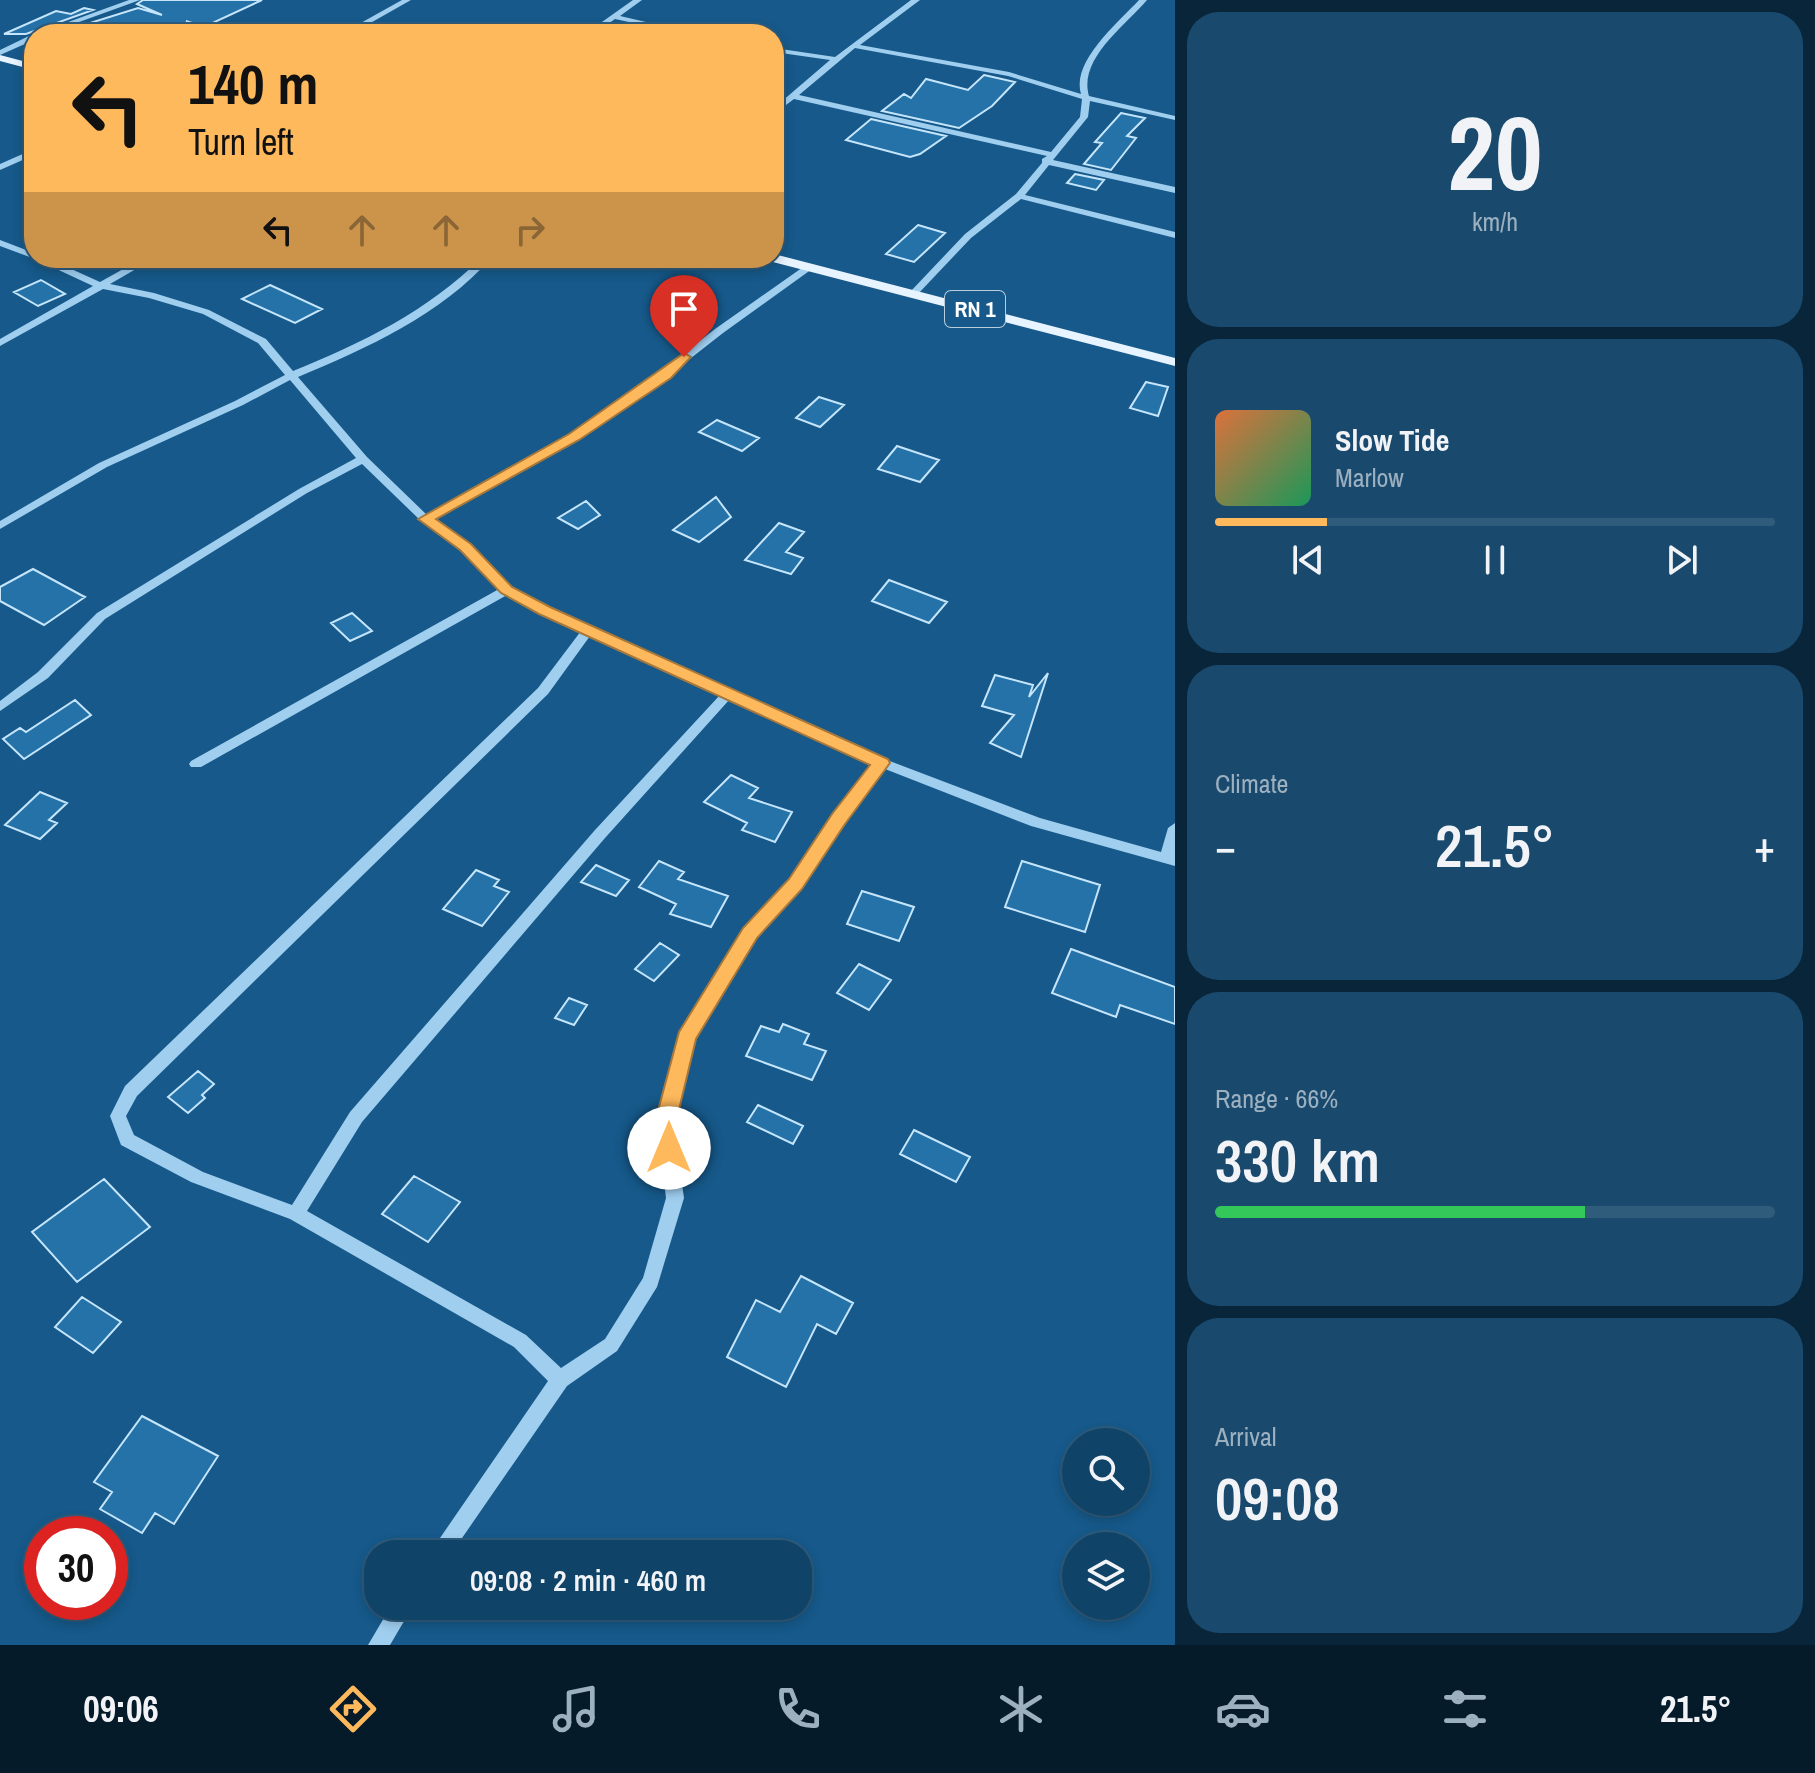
<!DOCTYPE html>
<html lang="en">
<head>
<meta charset="utf-8">
<style>
  body { margin:0; font-family:"Archivo Narrow",sans-serif; background:#194a6e; color:#f1f3f6; height:100vh; display:flex; flex-direction:column; font-size:30px; white-space:nowrap }
  * { box-sizing:border-box; margin:0 }
  p { font-size:26px; color:#9cb0c0 }
  .icon { flex:none; width:44px; height:44px; fill:none; stroke:currentColor; stroke-width:2; stroke-linecap:round; stroke-linejoin:round }
  .map { position:relative; flex:1; overflow:hidden }
  .panel { display:flex; flex-direction:column; gap:12px; padding:12px; background:#092539; width:640px }
  .panel>* { flex:none }
  .guide { position:absolute; left:24px; top:24px; width:760px; height:244px; border-radius:32px; box-shadow:0 4px 12px #0003,0 0 0 2px #305c7c; background:#ffb95d; color:#111; overflow:hidden }
  .controls { position:absolute; left:1062px; top:1428px; display:grid; gap:16px }
  .controls a { display:grid; place-items:center; width:88px; height:88px; border-radius:50%; background:#104368; box-shadow:0 4px 12px #0003,0 0 0 2px #305c7c; font-size:40px }
  .speed { position:absolute; left:24px; top:1516px; display:flex; gap:16px; font-size:40px; font-weight:700; text-align:center }
  .speed>* { display:grid; place-content:center; width:104px; height:104px; border-radius:50%; background:#104368; box-shadow:0 4px 12px #0003,0 0 0 2px #305c7c; line-height:1 }
  .speed .limit { border:12px solid #d22; background:#fff; color:#111 }
  .pin { position:absolute; display:grid; place-items:center; width:68px; height:68px; color:#fff; margin:-82px -34px; border-radius:50% 50% 50% 0; rotate:-45deg; box-shadow:0 0 8px #0007 }
  .pin .icon { rotate:45deg }
  .me { position:absolute; width:88px; margin:-44px; rotate:0deg; stroke-linejoin:round; filter:drop-shadow(0 0 6px #0008) }
  .turn { display:flex; align-items:center; gap:28px; height:168px; padding:0 32px; font-size:36px }
  .turn .icon { width:104px; height:104px; stroke-width:2.5 }
  .turn b { display:block; font-size:56px; line-height:68px }
  .lanes { display:flex; align-items:center; height:76px; padding:0 32px; background:#0003; justify-content:center; gap:40px; direction:ltr }
  .lanes .off { opacity:.35 }
  .big { font-size:60px; font-weight:600; line-height:1.1 }
  .panel .card { flex:1; display:flex; flex-direction:column; justify-content:center; gap:12px; min-width:0; padding:0 28px; border-radius:32px; background:#194a6e }
  .panel .dial { align-items:center; gap:0 }
  .dial b { font-size:104px; line-height:1 }
  .song { display:flex; align-items:center; gap:24px }
  .cover { width:96px; height:96px; border-radius:12px; background:linear-gradient(135deg,hsl(20 70% 55%),hsl(150 70% 35%)) }
  .played { height:8px; border-radius:4px; background:linear-gradient(90deg,#ffb95d 20%,#305c7c 20%) }
  .keys { display:flex; justify-content:space-around; direction:ltr }
  .heat { display:flex; justify-content:space-between; align-items:center; font-size:44px; direction:ltr }
  .charge { height:12px; border-radius:6px; background:linear-gradient(90deg,#34c759 66%,#305c7c 0) }
  .trip { position:absolute; left:364px; top:1540px; width:448px; height:80px; border-radius:32px; background:#104368; box-shadow:0 4px 12px #0003,0 0 0 2px #305c7c; font-weight:600; line-height:80px; text-align:center }
  .tabs { display:flex; height:128px; justify-content:space-around; align-items:center; background:#061b2a; color:#9cb0c0 }
  .tabs .icon { width:56px; height:56px }
  .tabs .selected { color:#ffb95d }
  .tabs b { font-size:36px; color:#f1f3f6 }
  main { display:flex; flex:1; min-height:0 }
  .map>svg:first-child { display:block }
  .building { fill:#2572a9; stroke:#c5e5fb; stroke-width:2 }
  .lines { fill:none; stroke-linecap:round; stroke-linejoin:round }
  .minor { fill:#9fceef; fill-rule:evenodd }
  .major { fill:#e7f3ff; fill-rule:evenodd }
  .route { fill:#ffb95d; stroke:#a6783c; stroke-width:2 }
  .labels { text-anchor:middle; stroke-width:8; stroke-linejoin:round; paint-order:stroke }
  .shield { fill:#16598a; stroke:#b9cddc; stroke-width:2 }
  .shield-label { font-size:22px; font-weight:bold; fill:#fff }
</style>
</head>
<body>
<main>
<div class="map">
<svg width="1175" height="1645" viewBox="0 0 1175 1645">
  <rect width="100%" height="100%" fill="#16598a"/>
  <path class="building" d="M143 0H262L204 27 186 21 208 29 207 34H55L138 8 162 15 137 4Z
    M84 8 93 10 26 34H4L56 11 71 14Z
    M984 75 1015 82 992 106 959 128 882 111 904 94 911 98 926 79 968 90Z
    M1121 113 1145 118 1127 136 1136 138 1111 170 1084 164 1102 143 1095 142Z
    M871 119 946 136 920 154 910 157 846 140Z
    M1075 174 1104 180 1096 190 1067 183Z
    M918 225 945 233 914 262 886 254Z
    M41 280 65 294 38 306 14 292Z
    M270 285 322 309 295 323 242 299Z
    M1146 382 1168 387 1158 416 1130 408Z
    M819 397 844 405 820 427 796 418Z
    M717 420 759 438 742 451 699 432Z
    M897 446 939 460 920 482 878 469Z
    M716 497 731 517 699 542 673 530Z
    M586 501 600 515 578 529 558 518Z
    M779 523 804 532 786 552 803 558 791 574 745 560Z
    M33 569 81 595 85 597 44 625 0 601V587Z
    M889 580 947 602 929 623 872 601Z
    M352 613 372 631 350 641 331 623Z
    M1048 673 1021 757 990 743 1014 715 982 706 995 675 1033 685 1029 697Z
    M75 700 91 715 24 759 3 739 20 728 26 732Z
    M731 775 758 788 749 798 792 812 775 842 742 830 747 823 704 802Z
    M40 792 67 803 49 820 57 823 40 839 5 825Z
    M659 861 684 872 678 879 728 896 711 927 670 914 676 904 639 887Z
    M1022 861 1100 885 1085 932 1005 907Z
    M596 865 629 880 616 896 581 882Z
    M476 870 499 880 494 886 509 892 482 926 443 909Z
    M862 891 914 907 899 941 847 924Z
    M660 943 679 955 654 981 635 969Z
    M1071 949 1175 987V1024L1120 1005 1116 1017 1052 993Z
    M859 964 891 980 869 1010 837 993Z
    M569 998 587 1005 574 1025 555 1018Z
    M783 1024 809 1034 804 1044 826 1051 812 1080 746 1056 761 1026 779 1032Z
    M198 1071 214 1084 202 1095 205 1098 188 1113 168 1097Z
    M758 1105 803 1126 793 1144 747 1122Z
    M914 1130 970 1157 956 1182 900 1154Z
    M414 1176 460 1202 428 1242 382 1214Z
    M104 1179 150 1227 77 1282 32 1232Z
    M801 1276 853 1303 836 1334 817 1324 786 1387 727 1357 756 1300 780 1312Z
    M82 1297 121 1322 93 1353 55 1327Z
    M142 1416 218 1456 174 1524 155 1513 142 1533 100 1509 112 1492 94 1482Z"/>
  <g class="lines">
    <path class="minor" d="M129 0H140L46 34H35Z
      M402 0H411L351 34H341Z
      M633 0H642L620 16 698 34H684L615 19 594 34H585Z
      M911 0H920L860 45 1009 72 1081 94C1071 61 1119 22 1139 0H1147C1125 26 1078 59 1089 96L1175 116V120L1090 101 1088 117 1053 160 1175 187V193L1049 165 1025 195 1175 232V238L1021 199 971 238 917 295H911V291L965 234 1016 194 1042 163V159L1047 156 794 99 774 114V108L830 60 774 52V48L835 57ZM855 48 1008 76 1082 99 1080 117 1051 152 799 95Z
      M31 35H34V40L0 55V50Z
      M34 149V155L0 170V164Z
      M0 240 34 253V258H47L100 282 143 258H155L110 284 154 293 209 310 266 339 293 371C362 343 428 311 481 258H491C441 315 367 348 298 377L367 457 426 514 493 479 623 401 715 329 806 265H812V269L723 333 631 405 501 483 433 519 469 545 511 587 548 607 887 760 1040 818 1161 852 1168 828 1175 823V866L1031 826 885 769 843 823 800 888 755 937 694 1039 673 1122 684 1198 657 1287 617 1351 567 1386 451 1554H429L548 1381 514 1347 290 1219 191 1182 121 1145 110 1116 125 1086 538 688 581 631 507 595 201 767H191L189 764 191 761 499 589 461 549 421 521 362 464 307 493 105 619 48 678 0 711V701L38 672 97 613 299 489 356 458 290 380 243 405 107 467 0 529V521L99 463 235 401 285 375 258 343 203 314 149 298 103 289 0 346V339L93 286 35 259 0 246ZM590 636 720 695 595 830 350 1112 292 1205 203 1172 134 1135 126 1116 137 1096 548 694ZM730 699 873 765 833 815 790 880 745 929 680 1033 657 1122 666 1198 643 1278 605 1339 561 1368 526 1335 307 1211 362 1122 605 838Z
      M391 1606H413L390 1645H368Z"/>
    <path class="major" d="M0 55 34 64V70L0 61Z
      M774 254 1175 358V366L769 261 767 258H774Z"/>
  </g>
  <path class="route" d="M684 353 691 357 671 378 579 440 436 519 471 544 512 587 550 607 888 759 890 763 845 824 802 889 757 938 696 1039 676 1122 679 1148 676 1154 669 1157 661 1154 655 1122 679 1032 743 928 789 879 832 814 870 765 539 614 501 593 460 550 418 519 569 434Z"/>
  <g class="labels">
    <rect class="shield" x="945" y="291" width="60" height="36" rx="6"/>
    <g class="shield-label">
      <text x="975" y="317">RN 1</text>
    </g>
  </g>
</svg>
<div class="controls">
<a><svg class="icon" aria-label="search" viewBox="0 0 24 24"><circle cx="10" cy="10" r="6"/><path d="M15 15l6 6"/></svg></a>
<a><svg class="icon" aria-label="layers" viewBox="0 0 24 24"><path d="M12 4l9 5-9 5-9-5zM3 14l9 5 9-5"/></svg></a>
</div>
<div class="speed"><div class="limit">30</div></div>
<div class="pin" style="left:684px;top:357px;background:#d93025"><svg class="icon" aria-label="arrive" viewBox="0 0 24 24"><path d="M6 21V4h12l-3 4 3 4H6"/></svg></div>
<svg class="me" style="left:669px;top:1148px" viewBox="-20 -20 40 40"><circle r="19" fill="#fff"/><path d="M0-13L10 11 0 6-10 11z" fill="#ffb95d"/></svg>
<div class="trip">09:08 · 2 min · 460 m</div>
<div class="guide">
<div class="turn"><svg class="icon" aria-label="left" viewBox="0 0 24 24"><path d="M17 20v-9H6M10 6l-5 5 5 5"/></svg><div><b>140 m</b>Turn left</div></div>
<div class="lanes"><svg class="icon" aria-label="left" viewBox="0 0 24 24"><path d="M17 20v-9H6M10 6l-5 5 5 5"/></svg><svg class="icon off" aria-label="ahead" viewBox="0 0 24 24"><path d="M12 20V5M6 11l6-6 6 6"/></svg><svg class="icon off" aria-label="ahead" viewBox="0 0 24 24"><path d="M12 20V5M6 11l6-6 6 6"/></svg><svg class="icon off" aria-label="right" viewBox="0 0 24 24"><path d="M7 20v-9h11M14 6l5 5-5 5"/></svg></div>
</div>
</div>
<section class="panel">
<div class="card dial"><b>20</b><p>km/h</p></div>
<div class="card">
<div class="song"><i class="cover"></i><div><b>Slow Tide</b><p>Marlow</p></div></div>
<div class="played"></div>
<div class="keys"><svg class="icon" aria-label="previous" viewBox="0 0 24 24"><path d="M18 5L8 12l10 7zM5 5v14"/></svg><svg class="icon" aria-label="pause" viewBox="0 0 24 24"><path d="M8 5v14M16 5v14"/></svg><svg class="icon" aria-label="next" viewBox="0 0 24 24"><path d="M6 5l10 7-10 7zM19 5v14"/></svg></div>
</div>
<div class="card"><p>Climate</p>
<div class="heat"><a>−</a><b class="big">21.5°</b><a>+</a></div>
</div>
<div class="card"><p>Range · 66%</p><b class="big">330 km</b><div class="charge"></div></div>
<div class="card"><p>Arrival</p><b class="big">09:08</b></div>
</section>
</main>
<nav class="tabs">
<b>09:06</b>
<svg class="icon selected" aria-label="directions" viewBox="0 0 24 24"><path d="M12 3l9 9-9 9-9-9zM9 14v-3h6M13 9l2 2-2 2"/></svg>
<svg class="icon" aria-label="music" viewBox="0 0 24 24"><path d="M9 18V5l10-2v13"/><circle cx="6" cy="18" r="3"/><circle cx="16" cy="16" r="3"/></svg>
<svg class="icon" aria-label="phone" viewBox="0 0 24 24"><path d="M5 4h4l2 5-3 2q2 4 5 5l2-3 5 2v4C11 20 4 13 5 4z"/></svg>
<svg class="icon" aria-label="climate" viewBox="0 0 24 24"><path d="M12 3v18M4 7l16 10M4 17L20 7"/></svg>
<svg class="icon" aria-label="car" viewBox="0 0 24 24"><path d="M5 17H2v-5l4-1 3-4h7l3 4 3 1v5h-3M9 17h6M6 11h13"/><circle cx="7" cy="17" r="2"/><circle cx="17" cy="17" r="2"/></svg>
<svg class="icon" aria-label="filters" viewBox="0 0 24 24"><path d="M4 7h16M4 17h16"/><circle cx="9" cy="7" r="2"/><circle cx="15" cy="17" r="2"/></svg>
<b>21.5°</b>
</nav>
</body>
</html>
